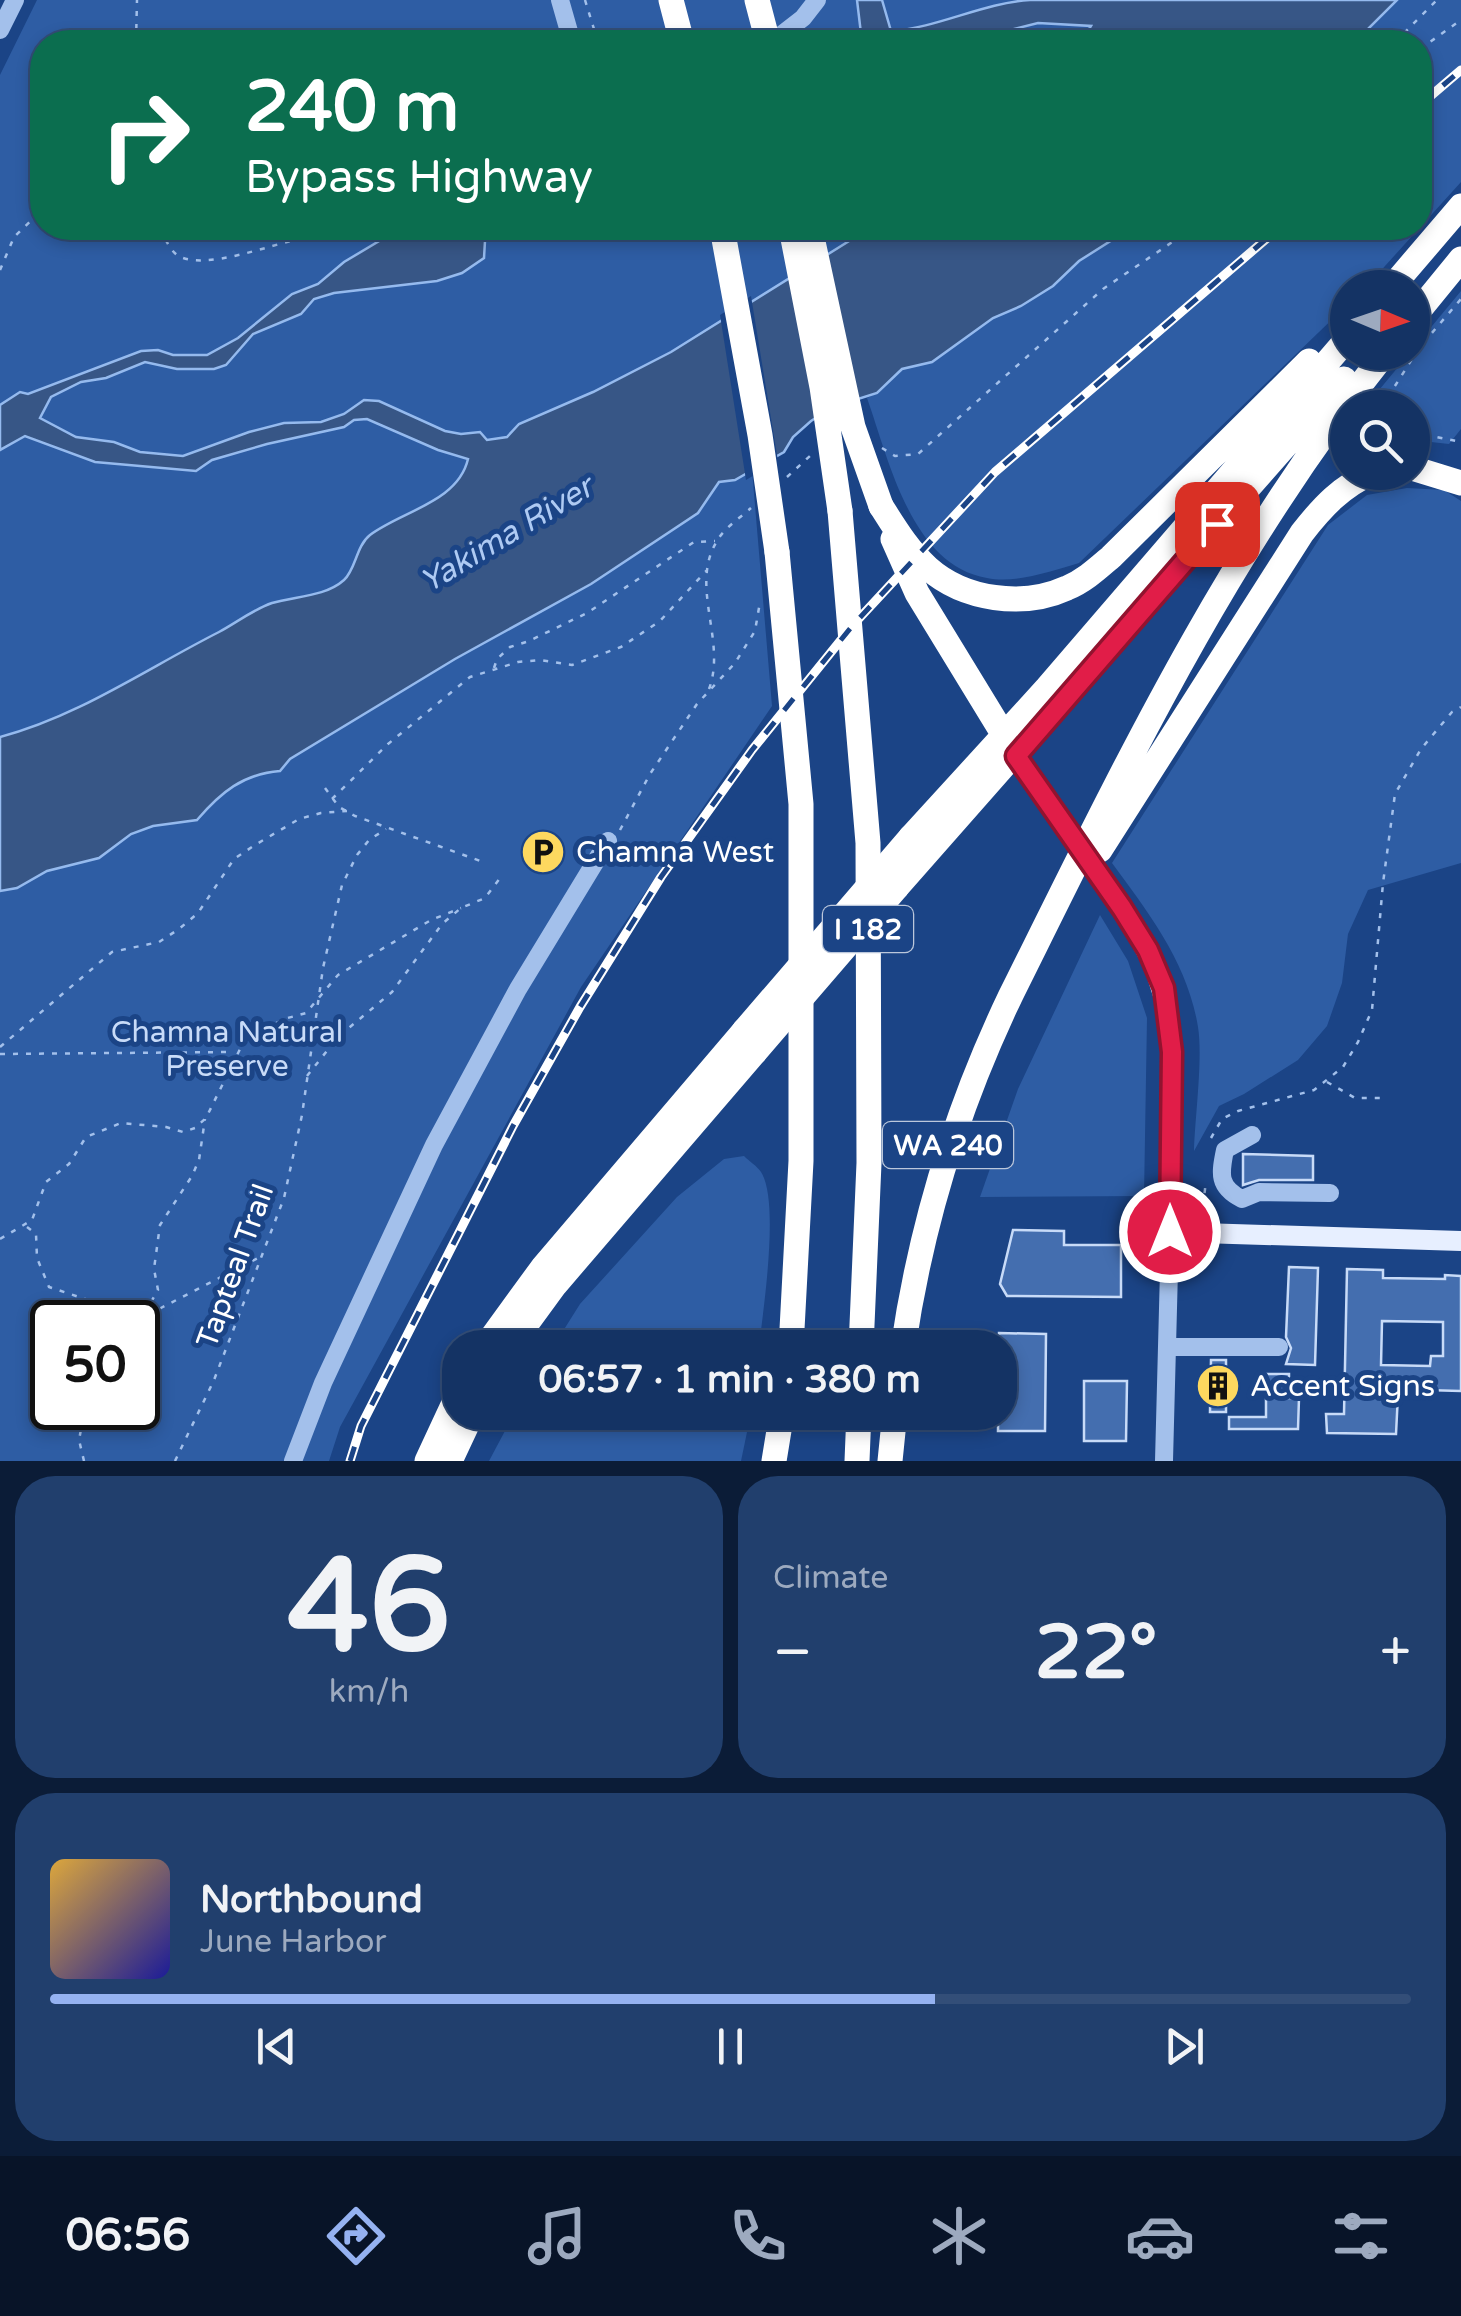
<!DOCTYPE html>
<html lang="en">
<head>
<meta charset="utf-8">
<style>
  body { margin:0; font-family:"Varela Round",sans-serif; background:#213f6d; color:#f1f3f6; height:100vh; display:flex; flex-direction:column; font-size:38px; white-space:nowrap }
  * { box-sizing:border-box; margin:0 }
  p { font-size:32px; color:#9daabf }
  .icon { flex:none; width:55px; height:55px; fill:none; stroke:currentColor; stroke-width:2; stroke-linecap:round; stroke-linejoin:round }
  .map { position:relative; height:1461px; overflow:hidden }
  .sheet { display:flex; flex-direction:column; gap:15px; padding:15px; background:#0b1c37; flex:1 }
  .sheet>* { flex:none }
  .top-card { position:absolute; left:30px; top:30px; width:1402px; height:210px; border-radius:40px; box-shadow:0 5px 15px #0003,0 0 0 2px #334e78; background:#0b6e4f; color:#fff; overflow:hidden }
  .needle { width:65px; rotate:92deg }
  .buttons { position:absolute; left:1330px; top:270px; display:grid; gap:20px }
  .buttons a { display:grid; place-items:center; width:100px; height:100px; border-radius:50%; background:#143364; box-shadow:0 5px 15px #0003,0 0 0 2px #334e78; font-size:50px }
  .speed { position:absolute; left:30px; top:1300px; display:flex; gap:20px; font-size:50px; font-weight:700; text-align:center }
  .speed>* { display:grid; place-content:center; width:130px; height:130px; border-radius:50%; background:#143364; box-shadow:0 5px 15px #0003,0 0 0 2px #334e78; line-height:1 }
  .speed .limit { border:5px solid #111; border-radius:15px; background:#fff; color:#111 }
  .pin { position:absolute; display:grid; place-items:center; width:85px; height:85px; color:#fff; margin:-42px; border-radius:20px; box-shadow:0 5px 15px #0006 }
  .me { position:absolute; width:110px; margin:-55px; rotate:0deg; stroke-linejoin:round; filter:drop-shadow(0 0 8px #0008) }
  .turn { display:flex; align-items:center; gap:35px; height:210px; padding:0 50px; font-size:45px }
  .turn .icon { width:130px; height:130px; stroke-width:2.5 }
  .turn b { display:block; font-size:70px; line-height:85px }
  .big { font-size:75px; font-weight:700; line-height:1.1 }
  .sheet .tile { flex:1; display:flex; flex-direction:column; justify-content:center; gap:15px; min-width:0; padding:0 35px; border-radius:40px; background:#213f6d }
  .sheet .dial { align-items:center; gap:0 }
  .dial b { font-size:130px; line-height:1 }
  .song { display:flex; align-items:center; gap:30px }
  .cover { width:120px; height:120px; border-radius:15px; background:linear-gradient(135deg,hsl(40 70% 55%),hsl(240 70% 35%)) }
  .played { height:10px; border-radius:5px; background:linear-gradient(90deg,#95b2f1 65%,#334e78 65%) }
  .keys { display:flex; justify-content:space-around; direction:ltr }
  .heat { display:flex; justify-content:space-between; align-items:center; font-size:55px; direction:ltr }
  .sheet .tiles { flex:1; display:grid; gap:15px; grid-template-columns:1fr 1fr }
  .tile:last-child { grid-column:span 2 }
  .trip { position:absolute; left:442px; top:1330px; width:575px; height:100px; border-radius:40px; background:#143364; box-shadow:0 5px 15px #0003,0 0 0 2px #334e78; font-weight:700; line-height:100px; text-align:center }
  .tab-bar { display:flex; height:160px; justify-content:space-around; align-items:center; background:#081428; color:#9daabf }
  .tab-bar .icon { width:70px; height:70px }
  .tab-bar .selected { color:#95b2f1 }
  .tab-bar b { font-size:45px; color:#f1f3f6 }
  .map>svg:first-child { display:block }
  .green { fill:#2e5da4; fill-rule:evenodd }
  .water { fill:#375686; stroke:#95baee; stroke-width:2.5 }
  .pier { fill:#1b4486 }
  .building { fill:#446eaf; stroke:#c8dbf8; stroke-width:2.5; fill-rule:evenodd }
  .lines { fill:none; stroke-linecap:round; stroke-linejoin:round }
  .path { stroke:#a3c0eb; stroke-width:2.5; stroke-dasharray:5 8; stroke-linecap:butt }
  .minor { stroke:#a3c0eb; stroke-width:18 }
  .major { stroke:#e7efff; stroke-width:20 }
  .highway { stroke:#fff; stroke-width:25 }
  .rail-casing { stroke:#fff; stroke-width:9 }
  .rail { stroke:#1b4486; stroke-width:5; stroke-dasharray:15; stroke-linecap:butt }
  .major-bridge { stroke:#e7efff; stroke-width:20 }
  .highway-bridge { stroke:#fff; stroke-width:25 }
  .route-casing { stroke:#92132f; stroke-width:25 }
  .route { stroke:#e11d48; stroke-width:18 }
  .labels { text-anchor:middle; stroke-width:10; stroke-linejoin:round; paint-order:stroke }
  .shield { fill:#1b4486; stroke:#bbc7db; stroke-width:2.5 }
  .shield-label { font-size:28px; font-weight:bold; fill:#fff }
  .poi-label { font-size:30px; fill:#fff; stroke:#1b4486; text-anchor:start }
  .park-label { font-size:30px; fill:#c8dbf8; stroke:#1b4486 }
  .street-label { font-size:30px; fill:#fff; stroke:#1b4486 }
  .water-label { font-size:32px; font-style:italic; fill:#aecaf3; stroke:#1b4486 }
</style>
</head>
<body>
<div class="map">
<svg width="1461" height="1461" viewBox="0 0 1461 1461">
  <rect width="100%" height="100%" fill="#1b4486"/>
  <path class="green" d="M37 0H1199L1157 42H42V228H916L372 571 0 764V75Z
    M1397 0H1461V182L1366 287 1348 288 1347 305 1079 563C1051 571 1016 584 987 578 911 565 889 460 867 398L877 393 902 369 932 362 993 318 1021 306 1053 286 1079 261 1131 228H1420V42H1355Z
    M1461 291V429L1449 444 1413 440 1412 408 1365 407Z
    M752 470 772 706 581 987 340 1427 329 1461H0V891L17 888 47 871 99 858 131 834 153 826 197 820C221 792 243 774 280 771L290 759 455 659 591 584 698 513 719 481ZM52 1322H138V1408H52Z
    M1407 488 1444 490 1461 501V863L1368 890 1348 934 1342 983 1327 1026 1298 1060 1244 1094 1219 1106 1194 1151C1195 1117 1203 1058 1198 1027 1188 964 1149 913 1112 863L1328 525 1367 495Z
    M1100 915 1128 961 1147 1018 1144 1196 980 1197 1018 1089Z
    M744 1156C749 1161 757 1166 761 1172 780 1201 763 1311 759 1347H553L580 1304 677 1197 724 1159Z
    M515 1412H751V1413L741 1461H489Z"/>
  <path class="water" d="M857 0H882L891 31C938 28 982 3 1030 0H1397L1355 42H1081L1091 26 1038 23 962 42H862Z
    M401 228H494L485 241 484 258 462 273 437 281 334 293 314 299 301 314 253 334 226 365 214 369H177L145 362 106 378 81 382 51 397 40 418 76 437 114 442 140 452 183 456 249 432 284 423 321 422 344 414 364 400 379 401 445 431 461 434 480 432 487 440 507 437 519 424 593 392 671 352 870 228H1131L1079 261 1053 286 1021 306 993 318 932 362 902 369 877 393 833 407 811 421 793 437 784 452 735 480 719 482 698 513 591 584 455 659 290 759 280 771C243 774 221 792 197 820L153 826 131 834 99 858 47 871 17 888 0 891V737C79 716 146 669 219 632 236 623 254 609 272 603 295 596 325 597 344 580 356 569 356 546 370 535 402 511 458 502 468 459L438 450 367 419 354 420 344 427 267 444 212 460 196 471 95 462 25 436 0 450V405L20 392 28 394 141 351 158 350 173 355H207L238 338 292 294 318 284 344 262Z"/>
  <path class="pier" d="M751 296 778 461 746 480 720 315Z"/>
  <path class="building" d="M1243 1154 1313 1156V1180H1259L1243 1185Z
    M1013 1230 1064 1231V1245H1121V1297L1007 1296 1000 1284Z
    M1289 1267 1318 1268 1315 1365 1286 1364 1291 1348 1286 1337Z
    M1347 1269 1383 1270V1278L1445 1279V1275L1461 1276V1391L1426 1390V1395L1398 1394 1396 1434 1327 1433 1326 1414H1344ZM1382 1321 1443 1322V1356H1431L1430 1366 1381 1365Z
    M999 1333 1046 1334 1045 1431H998Z
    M1211 1360H1226V1412H1210Z
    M1266 1374H1289V1398H1299L1298 1429H1229V1417H1266Z
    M1084 1381H1127L1126 1441H1084Z"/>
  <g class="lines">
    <path class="path" d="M585 0 598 42
      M136 42 137 0
      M1395 42 1437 0
      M1420 49 1461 20
      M160 228C164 236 169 249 177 255 203 272 272 244 303 238L312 228
      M0 270 14 237 42 210
      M1381 408 1419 348 1461 299
      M1412 432 1461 442
      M882 448 895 456 918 454 1103 289 1193 228
      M787 477 811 455
      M494 668 497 659 510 647 529 641 587 613 694 542 715 541
      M709 689C727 641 689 586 717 541 724 528 740 518 751 508
      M325 788 339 807 355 816 486 863
      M332 799 388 744 470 677 518 662 540 660 572 665 621 647 660 621 707 570
      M620 830 650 774 697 704 735 663 755 631 760 602
      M0 1047 112 952 159 942 179 929 198 913 234 859 255 845 299 819 321 813 347 811
      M0 1054 234 1052
      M307 1076 338 1037 392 992 442 924 461 908 485 898 503 874
      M1327 1082 1355 1098H1382
      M1211 1138 1222 1119 1238 1111 1314 1090 1343 1067 1358 1042 1372 1010 1383 883 1395 794 1421 749 1452 712 1461 707
      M1203 1206 1206 1181
      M27 1227 36 1234 37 1258 49 1287 121 1311 157 1310 260 1257
      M0 1239 32 1220 46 1182 69 1164 86 1137 121 1123 166 1127 183 1132 195 1128 206 1118 245 1039 284 1019 306 1013 338 975 431 920 461 908
      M138 1324 158 1290 154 1269 160 1225 192 1176 199 1160 205 1119
      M84 1461 79 1440 85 1408
      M175 1461 214 1380 284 1198 302 1115 323 968 342 885 357 855 369 840 386 829"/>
    <path class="minor" d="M560 0 572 42
      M0 30 15 0
      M772 42 803 18 817 0
      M1252 1135 1225 1150C1220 1174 1218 1187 1242 1199L1259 1192 1330 1193
      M1167 1347H1279
      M293 1461 323 1383 434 1145 518 989 608 841
      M1164 1461 1170 1232"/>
    <path class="major" d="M1008 743 1045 800
      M1122 908 1153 963 1168 1011 1172 1052 1170 1232 1461 1241"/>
    <path class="highway" d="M671 0 682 42
      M757 0 768 42
      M1391 288 1461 206
      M1412 319 1461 259
      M1412 468 1461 483
      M881 506C895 528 908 550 928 568 964 600 1023 608 1067 588 1084 581 1097 569 1111 557L1309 361
      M840 511 868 843 869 1163 861 1348
      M893 539 917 593 1005 737
      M777 552 801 804V1161L791 1348
      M911 837 1047 688 1348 338
      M1100 850 1302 533C1323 506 1341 487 1373 472
      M897 887 1344 379
      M484 1348 543 1267 744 1031
      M509 1348 555 1285 755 1052
      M903 1348C921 1224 956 1110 1010 997 1122 772 1227 550 1386 352
      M427 1461 460 1390
      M450 1461 473 1412
      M774 1461 782 1412
      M857 1461 859 1412
      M890 1461 895 1412"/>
    <g class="rail-casing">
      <path id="rail" d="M1420 105 1461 70
        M350 1461 361 1426 513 1126 580 1007 661 877 752 750 853 625 995 472 1279 228"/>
    </g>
    <use href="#rail" class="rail"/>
    <path class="major-bridge" d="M1045 800 1122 908"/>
    <path class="highway-bridge" d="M722 228 760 435 777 552
      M791 228 822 387 840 511
      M810 228 853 427 881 506
      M744 1031 911 837
      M755 1052 897 887"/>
  </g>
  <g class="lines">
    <g class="route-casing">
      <path id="route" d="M1170 1232 1172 1052 1164 988 1148 950 1122 908 1016 756 1217 524"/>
    </g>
    <use href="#route" class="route"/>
  </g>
  <defs>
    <g id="parking-disc" transform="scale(2.25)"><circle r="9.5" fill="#fdd85f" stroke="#1b4486"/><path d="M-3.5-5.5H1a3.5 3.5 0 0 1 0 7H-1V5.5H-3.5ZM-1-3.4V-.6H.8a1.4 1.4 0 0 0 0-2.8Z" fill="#111"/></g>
    <g id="building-disc" transform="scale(2.25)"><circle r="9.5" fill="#fdd85f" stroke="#1b4486"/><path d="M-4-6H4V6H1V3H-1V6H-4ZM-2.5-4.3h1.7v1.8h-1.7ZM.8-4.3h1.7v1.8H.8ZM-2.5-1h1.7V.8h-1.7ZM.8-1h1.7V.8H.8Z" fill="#111"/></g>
  </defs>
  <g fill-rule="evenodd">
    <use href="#parking-disc" x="543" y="852"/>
    <use href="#building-disc" x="1218" y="1386"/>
  </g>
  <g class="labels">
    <g class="shield">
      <rect x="823" y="906" width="90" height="46" rx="8"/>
      <rect x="883" y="1122" width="130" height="46" rx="8"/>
    </g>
    <g class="shield-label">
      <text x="868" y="939">I 182</text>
      <text x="948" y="1155">WA 240</text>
    </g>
    <g class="poi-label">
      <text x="576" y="862">Chamna West</text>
      <text x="1250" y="1396">Accent Signs</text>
    </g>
    <g class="park-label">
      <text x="227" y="1042">Chamna Natural<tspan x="227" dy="34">Preserve</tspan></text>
    </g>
    <g class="street-label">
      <text transform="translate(235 1266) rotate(-70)" y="10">Tapteal Trail</text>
    </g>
    <g class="water-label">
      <text transform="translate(506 534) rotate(-31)" y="11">Yakima River</text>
    </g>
  </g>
</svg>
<div class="buttons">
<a><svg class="needle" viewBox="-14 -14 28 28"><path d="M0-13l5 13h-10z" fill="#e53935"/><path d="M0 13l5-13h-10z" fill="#9daabf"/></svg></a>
<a><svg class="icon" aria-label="search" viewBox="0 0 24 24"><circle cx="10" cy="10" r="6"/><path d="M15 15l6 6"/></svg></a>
</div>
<div class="speed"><div class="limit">50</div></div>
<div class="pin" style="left:1217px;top:524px;background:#d93025"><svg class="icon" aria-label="arrive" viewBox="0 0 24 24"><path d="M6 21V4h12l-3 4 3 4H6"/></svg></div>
<svg class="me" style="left:1170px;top:1232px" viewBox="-20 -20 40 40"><circle r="17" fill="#e11d48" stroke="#fff" stroke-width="3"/><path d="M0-11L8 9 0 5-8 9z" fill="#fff"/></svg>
<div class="trip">06:57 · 1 min · 380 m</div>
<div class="top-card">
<div class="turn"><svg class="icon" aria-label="right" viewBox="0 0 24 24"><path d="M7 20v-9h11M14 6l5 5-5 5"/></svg><div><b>240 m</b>Bypass Highway</div></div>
</div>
</div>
<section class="sheet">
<div class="tiles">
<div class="tile dial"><b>46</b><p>km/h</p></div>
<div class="tile"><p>Climate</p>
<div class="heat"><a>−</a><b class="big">22°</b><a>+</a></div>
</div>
<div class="tile">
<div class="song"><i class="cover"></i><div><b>Northbound</b><p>June Harbor</p></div></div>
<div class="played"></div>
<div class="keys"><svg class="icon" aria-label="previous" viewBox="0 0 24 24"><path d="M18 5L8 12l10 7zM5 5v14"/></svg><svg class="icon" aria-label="pause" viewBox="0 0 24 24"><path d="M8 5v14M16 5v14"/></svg><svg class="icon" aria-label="next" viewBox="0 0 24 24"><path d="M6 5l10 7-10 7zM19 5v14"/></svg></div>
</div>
</div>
</section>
<nav class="tab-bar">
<b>06:56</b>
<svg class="icon selected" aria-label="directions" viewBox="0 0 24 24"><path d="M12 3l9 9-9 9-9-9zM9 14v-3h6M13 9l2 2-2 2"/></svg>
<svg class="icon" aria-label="music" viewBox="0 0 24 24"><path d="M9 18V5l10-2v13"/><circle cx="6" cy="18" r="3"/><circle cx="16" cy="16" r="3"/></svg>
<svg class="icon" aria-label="phone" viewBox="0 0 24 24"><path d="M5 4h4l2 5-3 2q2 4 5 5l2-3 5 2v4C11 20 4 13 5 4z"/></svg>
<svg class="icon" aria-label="climate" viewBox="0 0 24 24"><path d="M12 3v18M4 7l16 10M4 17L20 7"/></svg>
<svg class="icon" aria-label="car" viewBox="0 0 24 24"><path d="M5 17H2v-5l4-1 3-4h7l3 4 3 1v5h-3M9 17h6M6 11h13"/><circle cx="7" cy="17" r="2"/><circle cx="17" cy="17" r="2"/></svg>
<svg class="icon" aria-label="filters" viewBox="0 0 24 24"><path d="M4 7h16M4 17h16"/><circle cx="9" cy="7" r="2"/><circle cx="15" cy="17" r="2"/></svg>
</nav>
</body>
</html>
